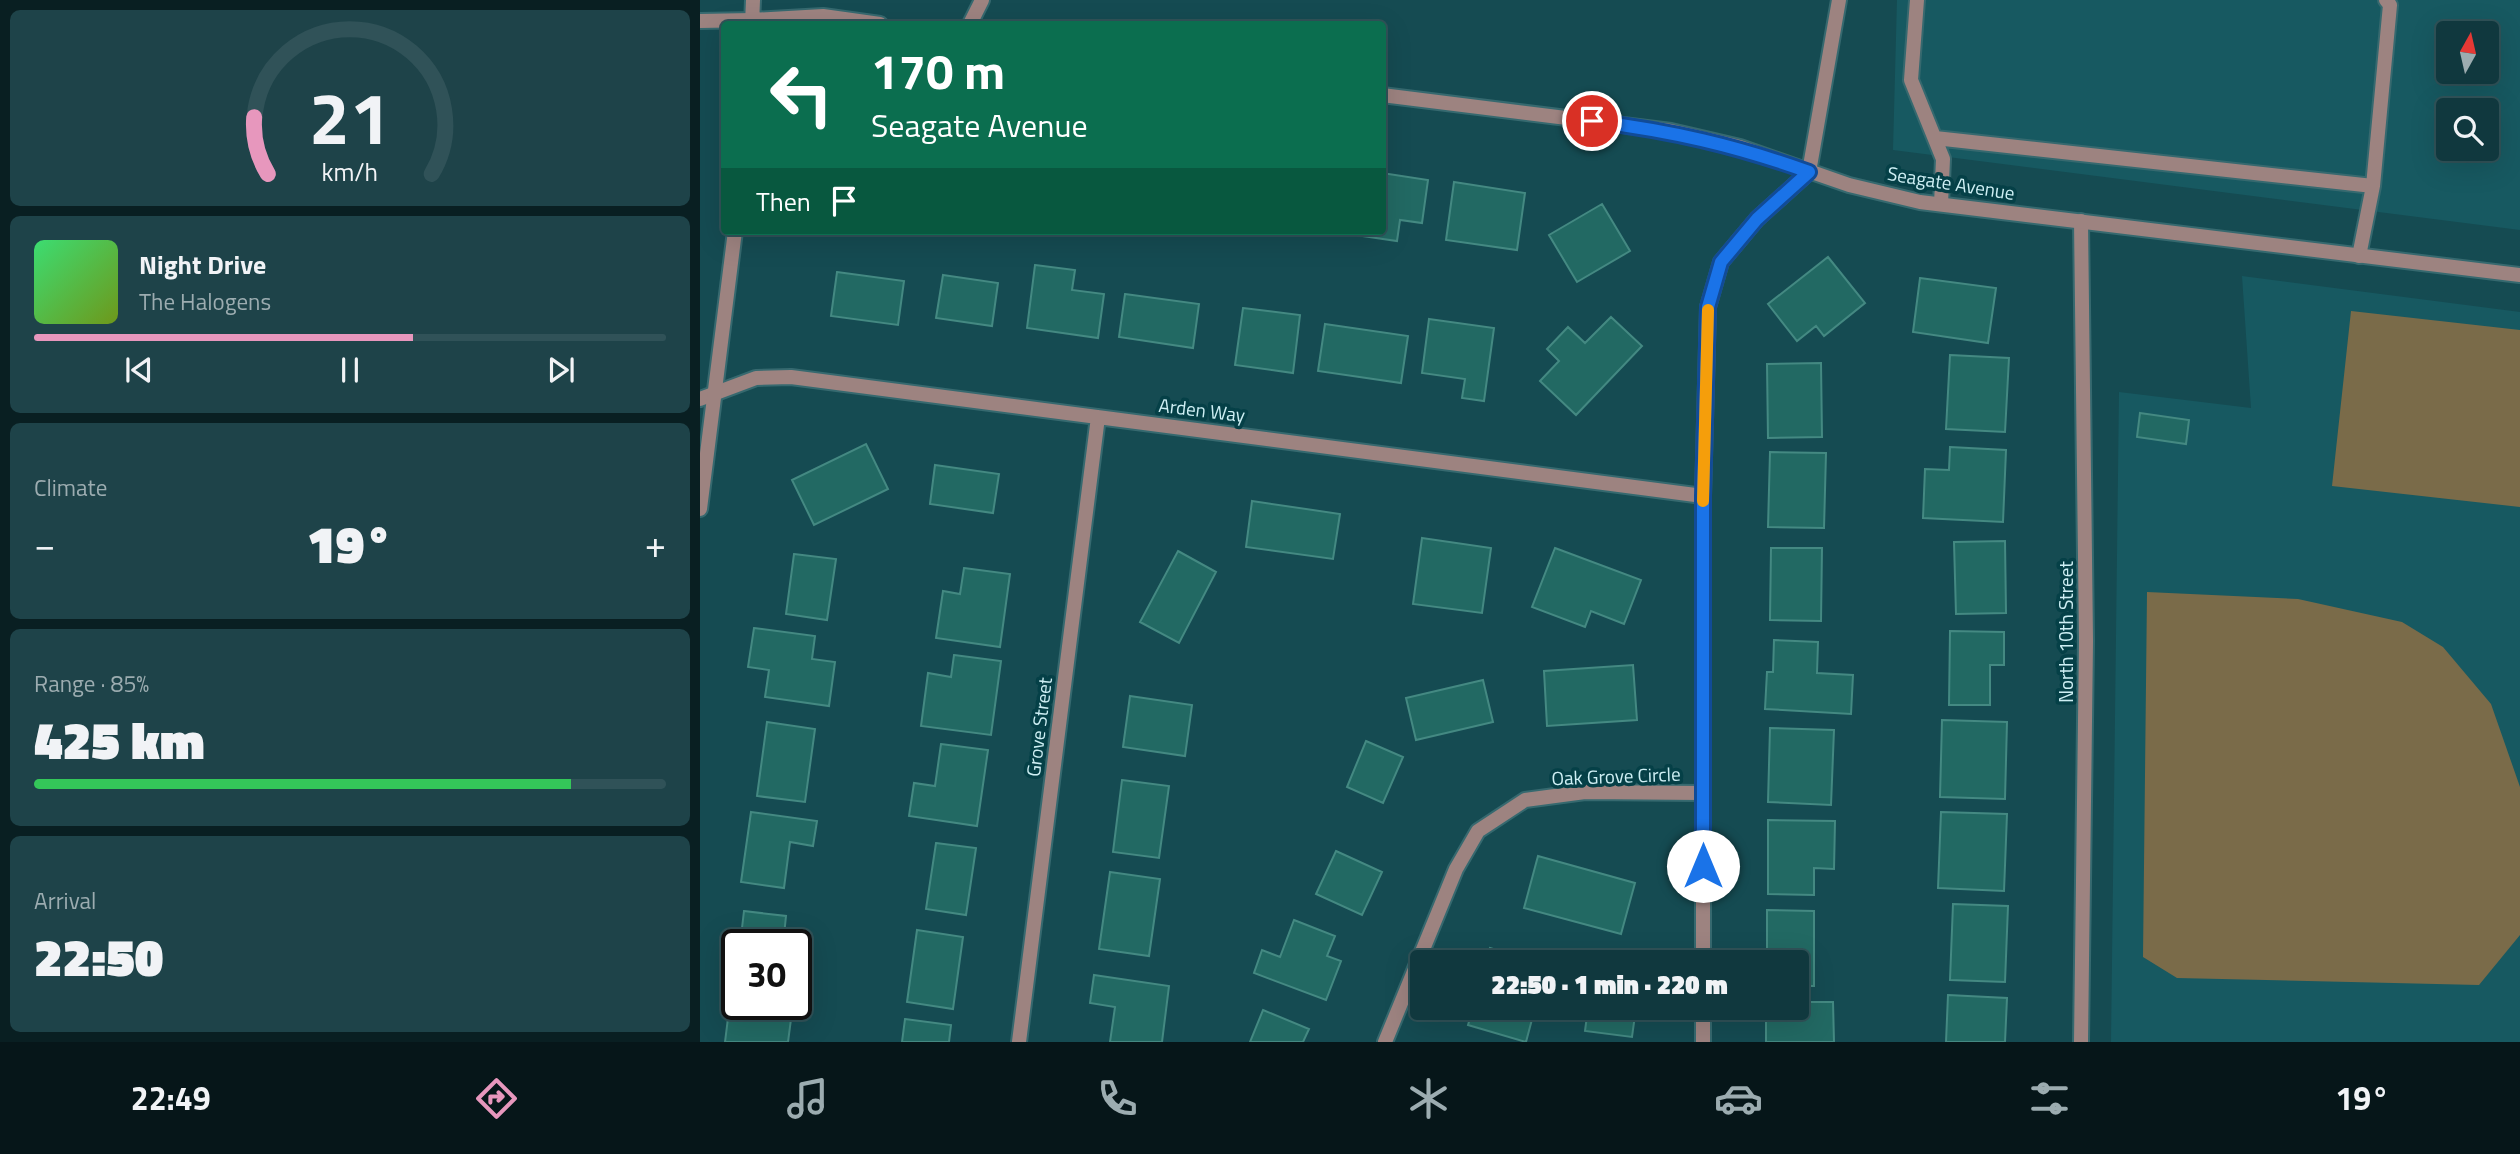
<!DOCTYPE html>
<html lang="en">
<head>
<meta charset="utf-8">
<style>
  body { margin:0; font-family:"Titillium Web",sans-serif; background:#1e4349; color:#f1f3f6; height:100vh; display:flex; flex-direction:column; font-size:26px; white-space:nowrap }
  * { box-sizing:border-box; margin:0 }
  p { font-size:23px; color:#9cacb0 }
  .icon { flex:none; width:38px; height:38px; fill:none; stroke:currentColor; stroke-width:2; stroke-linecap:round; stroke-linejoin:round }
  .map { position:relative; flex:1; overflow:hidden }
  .side { display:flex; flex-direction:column; gap:10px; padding:10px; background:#091f22; width:700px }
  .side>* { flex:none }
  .top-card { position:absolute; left:21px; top:21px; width:665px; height:214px; border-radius:7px; box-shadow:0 7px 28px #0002,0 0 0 2px #305258; background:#0b6e4f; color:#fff; overflow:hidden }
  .needle { width:46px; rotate:8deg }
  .controls { position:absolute; left:1736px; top:21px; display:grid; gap:14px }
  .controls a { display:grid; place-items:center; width:63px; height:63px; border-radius:7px; background:#10383e; box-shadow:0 7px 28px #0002,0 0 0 2px #305258; font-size:35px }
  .speed { position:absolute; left:21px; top:929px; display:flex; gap:14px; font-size:35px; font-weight:700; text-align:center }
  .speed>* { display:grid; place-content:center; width:91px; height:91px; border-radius:50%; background:#10383e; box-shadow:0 7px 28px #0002,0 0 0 2px #305258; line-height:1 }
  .speed .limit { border:4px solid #111; border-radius:10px; background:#fff; color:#111 }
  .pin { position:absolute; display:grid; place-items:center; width:60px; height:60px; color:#fff; margin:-30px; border:4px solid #fff; border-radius:50%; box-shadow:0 2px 7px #0007 }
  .me { position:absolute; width:77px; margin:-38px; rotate:0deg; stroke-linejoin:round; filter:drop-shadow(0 0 5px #0008) }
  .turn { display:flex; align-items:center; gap:24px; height:147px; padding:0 35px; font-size:32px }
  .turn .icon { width:91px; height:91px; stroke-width:2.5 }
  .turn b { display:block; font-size:49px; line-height:60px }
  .then { display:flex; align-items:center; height:66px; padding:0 35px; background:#0003; gap:14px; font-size:26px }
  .big { font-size:52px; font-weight:800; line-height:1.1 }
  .side .card { flex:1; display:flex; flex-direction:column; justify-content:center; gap:10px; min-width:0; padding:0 24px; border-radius:10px; background:#1e4349 }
  .side .dial { align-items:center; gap:0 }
  .dial svg { height:182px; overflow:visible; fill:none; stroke:#305258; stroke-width:7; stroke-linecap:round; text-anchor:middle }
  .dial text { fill:#f1f3f6; stroke:none }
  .song { display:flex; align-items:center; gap:21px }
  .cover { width:84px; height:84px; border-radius:10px; background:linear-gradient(135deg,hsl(140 70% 55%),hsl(80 70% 35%)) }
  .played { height:7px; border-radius:4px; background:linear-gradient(90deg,#e797bd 60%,#305258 60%) }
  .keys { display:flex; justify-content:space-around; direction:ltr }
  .heat { display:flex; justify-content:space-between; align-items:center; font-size:38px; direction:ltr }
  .charge { height:10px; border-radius:5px; background:linear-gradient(90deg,#34c759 85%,#305258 0) }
  .trip { position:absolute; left:710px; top:950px; width:399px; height:70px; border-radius:7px; background:#10383e; box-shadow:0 7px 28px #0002,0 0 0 2px #305258; font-weight:800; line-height:70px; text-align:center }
  .dock { display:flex; height:112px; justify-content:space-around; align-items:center; background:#061619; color:#9cacb0 }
  .dock .icon { width:49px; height:49px }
  .dock .selected { color:#e797bd }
  .dock b { font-size:32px; color:#f1f3f6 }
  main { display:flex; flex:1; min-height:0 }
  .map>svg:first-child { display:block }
  .built { fill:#175961; fill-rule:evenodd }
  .green { fill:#7a6b49 }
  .building { fill:#226963; stroke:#448982; stroke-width:2 }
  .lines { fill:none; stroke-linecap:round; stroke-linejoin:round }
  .service-casing { stroke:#36696f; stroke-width:18 }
  .minor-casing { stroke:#36696f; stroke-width:18 }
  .tertiary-casing { stroke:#36696f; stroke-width:18 }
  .service { stroke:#9d8380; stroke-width:14 }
  .minor { stroke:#9d8380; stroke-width:14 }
  .tertiary { stroke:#9d8380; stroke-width:14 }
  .route-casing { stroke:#114b97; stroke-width:18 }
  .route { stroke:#1a73e8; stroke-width:12 }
  .slow { stroke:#f59e0b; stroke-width:12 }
  .labels { text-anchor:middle; stroke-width:7; stroke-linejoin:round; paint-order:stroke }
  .street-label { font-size:19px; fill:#ceeff4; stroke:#054047 }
</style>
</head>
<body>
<main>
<section class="side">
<div class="card dial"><svg viewBox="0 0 100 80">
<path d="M14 69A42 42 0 1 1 86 69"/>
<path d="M14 69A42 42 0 0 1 8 44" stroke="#e797bd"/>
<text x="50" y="56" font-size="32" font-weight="700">21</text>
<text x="50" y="72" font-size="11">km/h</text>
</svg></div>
<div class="card">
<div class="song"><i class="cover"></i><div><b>Night Drive</b><p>The Halogens</p></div></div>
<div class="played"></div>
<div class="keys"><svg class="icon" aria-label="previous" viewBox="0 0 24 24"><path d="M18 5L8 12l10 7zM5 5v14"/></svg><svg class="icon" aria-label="pause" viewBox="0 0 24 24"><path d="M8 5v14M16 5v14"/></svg><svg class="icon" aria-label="next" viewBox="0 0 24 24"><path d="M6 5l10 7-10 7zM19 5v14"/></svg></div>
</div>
<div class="card"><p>Climate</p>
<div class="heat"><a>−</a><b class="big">19°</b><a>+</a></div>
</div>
<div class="card"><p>Range · 85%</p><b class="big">425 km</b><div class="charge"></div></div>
<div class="card"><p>Arrival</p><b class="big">22:50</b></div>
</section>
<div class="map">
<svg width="1820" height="1042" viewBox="0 0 1820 1042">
  <rect width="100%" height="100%" fill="#154b52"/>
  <path class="built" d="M1197 0H1820V230L1193 150ZM1748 33H1787V72H1748ZM1748 110H1787V149H1748Z
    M1542 276 1820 312V1042H1411L1419 392 1551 408Z"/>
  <path class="green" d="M1651 311 1820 330V507L1632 486Z
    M1447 592 1598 599 1702 622 1743 647 1791 704 1820 787V935L1779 985 1477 978 1443 957Z"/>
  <path class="building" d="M682 173 728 180 722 223 700 220 697 241 648 234V231H682Z
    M754 182 825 193 817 250 746 240Z
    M902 204 930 251 877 282 849 235Z
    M1128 257 1165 303 1124 336 1116 326 1097 341 1068 304Z
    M335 265 375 270 372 290 404 294 398 338 327 328Z
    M137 272 204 281 198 325 131 316Z
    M243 275 298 283 292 326 236 318Z
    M1220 278 1296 288 1288 343 1213 332Z
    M425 294 499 304 493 348 419 337Z
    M543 308 600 315 593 373 535 365Z
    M911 317 942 346 876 415 840 381 859 361 847 349 868 327 885 343Z
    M729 319 794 328 784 401 762 398 765 379 722 373Z
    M625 324 708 336 701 383 618 371Z
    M1250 355 1309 358 1305 432 1246 429Z
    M1121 363 1122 437 1068 438 1067 364Z
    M1440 413 1489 420 1486 444 1437 437Z
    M166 444 188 489 114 525 92 480Z
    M1250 447 1306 450 1303 522 1223 518 1225 469 1249 470Z
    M1070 452 1126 453 1124 528 1068 527Z
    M235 465 299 474 293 513 230 504Z
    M552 501 640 514 633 559 546 547Z
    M722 538 791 548 782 613 713 604Z
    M1305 541 1306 613 1256 614 1254 542Z
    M855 548 941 580 924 624 891 611 885 627 832 607Z
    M1071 548H1122L1121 621 1070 620Z
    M478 551 516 572 479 643 440 622Z
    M94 554 136 559 127 620 86 614Z
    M264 568 310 574 300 647 236 638 243 591 260 594Z
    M54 628 115 636 112 659 135 662 129 706 65 697 69 670 48 667Z
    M1250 631 1304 632V665H1290V705H1249Z
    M1074 640 1118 642 1117 673 1153 675 1151 714 1065 709 1067 672H1073Z
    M254 655 301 661 291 735 221 726 228 673 251 677Z
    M933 665 937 720 847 726 844 671Z
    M783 680 793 722 716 740 706 698Z
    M430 696 492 705 485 756 423 747Z
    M1242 720 1307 722 1305 799 1240 797Z
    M67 722 115 729 105 802 57 796Z
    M1070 728 1134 730 1131 805 1068 802Z
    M666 741 703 757 683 803 647 787Z
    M241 744 288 750 277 826 209 816 214 783 235 786Z
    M422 780 469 786 459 858 413 852Z
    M51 812 117 821 113 846 90 842 84 888 41 882Z
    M1241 812 1307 814 1304 891 1238 888Z
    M1068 820 1135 821 1134 869 1114 868V895L1068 894Z
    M236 843 276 848 266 915 226 909Z
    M636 851 682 872 662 915 616 894Z
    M838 856 935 883 921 934 824 908Z
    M410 872 460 879 449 956 399 949Z
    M1253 904 1308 906 1305 982 1250 980Z
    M1067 910 1114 911V986H1097V962H1067Z
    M44 911 86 916 83 945H40Z
    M594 920 635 936 627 956 641 961 626 1000 554 973 562 950 580 957Z
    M217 930 263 937 253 1009 207 1002Z
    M790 948 836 962H786Z
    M394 975 469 986 462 1042H410L415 1007 390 1003Z
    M31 994 37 995V1004H93L88 1042H25Z
    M1248 995 1307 998 1305 1042H1246Z
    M1097 1002H1133L1134 1042H1066V1008H1097Z
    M773 1008H835L826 1042 768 1025Z
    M888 1008H936L932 1037 885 1031Z
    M563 1010 609 1029 603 1042H550Z
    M205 1019 251 1025 249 1042H202Z"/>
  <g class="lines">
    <g class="service-casing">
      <path id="service" d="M1217 0 1211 80 1243 159 1241 204
        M270 24 282 0
        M1235 138 1673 186 1659 256
        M1109 172 1139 0
        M1673 186 1690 5 1686 0"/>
    </g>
    <g class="minor-casing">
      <path id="minor" d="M0 21 52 20
        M1381 221 1386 641 1381 1042
        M0 399 56 378 91 377 1003 496
        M1003 962V496L1008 307 1021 262 1057 219 1109 172
        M1003 1008V1042
        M319 1042 398 417
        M685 1042 756 869 778 831 825 800 885 792 1002 793"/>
    </g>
    <g class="tertiary-casing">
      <path id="tertiary" d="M52 20 123 16 180 24
        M52 24 53 0
        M682 95 971 131 1040 147 1149 185 1220 202 1820 275
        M0 509 35 231"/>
    </g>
    <use href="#service" class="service"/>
    <use href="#minor" class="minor"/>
    <use href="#tertiary" class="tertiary"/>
  </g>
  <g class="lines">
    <g class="route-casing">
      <path id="route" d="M892 121C971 131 1034 145 1109 172L1057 219 1021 262 1008 307 1003 496V866"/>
    </g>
    <use href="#route" class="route"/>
    <path class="slow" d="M1003 501 1008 310"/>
  </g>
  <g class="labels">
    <g class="street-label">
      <text transform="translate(1251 183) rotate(9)" y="7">Seagate Avenue</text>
      <text transform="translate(502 410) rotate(7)" y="7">Arden Way</text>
      <text transform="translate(1366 632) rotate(-90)" y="7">North 10th Street</text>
      <text transform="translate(339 727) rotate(-83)" y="7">Grove Street</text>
      <text transform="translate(916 776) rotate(-2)" y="7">Oak Grove Circle</text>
    </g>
  </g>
</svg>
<div class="controls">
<a><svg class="needle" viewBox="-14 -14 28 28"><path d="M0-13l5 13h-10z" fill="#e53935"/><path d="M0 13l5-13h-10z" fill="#9cacb0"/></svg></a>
<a><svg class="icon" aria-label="search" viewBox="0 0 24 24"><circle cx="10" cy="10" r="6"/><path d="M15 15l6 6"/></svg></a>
</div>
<div class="speed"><div class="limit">30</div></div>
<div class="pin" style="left:892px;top:121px;background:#d93025"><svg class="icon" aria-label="arrive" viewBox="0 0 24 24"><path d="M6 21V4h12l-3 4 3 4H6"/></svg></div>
<svg class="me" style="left:1003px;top:866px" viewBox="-20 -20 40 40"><circle r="19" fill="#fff"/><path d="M0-13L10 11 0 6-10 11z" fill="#1a73e8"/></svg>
<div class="trip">22:50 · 1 min · 220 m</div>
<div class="top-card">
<div class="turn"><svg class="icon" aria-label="left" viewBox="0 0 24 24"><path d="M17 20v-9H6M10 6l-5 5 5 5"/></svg><div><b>170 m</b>Seagate Avenue</div></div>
<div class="then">Then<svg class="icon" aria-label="arrive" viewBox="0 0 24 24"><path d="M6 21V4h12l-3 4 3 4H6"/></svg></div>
</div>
</div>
</main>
<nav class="dock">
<b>22:49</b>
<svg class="icon selected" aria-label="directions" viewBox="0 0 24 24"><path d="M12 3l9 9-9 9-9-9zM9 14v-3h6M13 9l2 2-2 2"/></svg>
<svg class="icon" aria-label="music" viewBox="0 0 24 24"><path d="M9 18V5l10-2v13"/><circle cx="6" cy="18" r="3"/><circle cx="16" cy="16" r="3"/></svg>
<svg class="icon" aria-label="phone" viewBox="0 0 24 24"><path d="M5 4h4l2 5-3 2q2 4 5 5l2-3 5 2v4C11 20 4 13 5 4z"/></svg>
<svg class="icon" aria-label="climate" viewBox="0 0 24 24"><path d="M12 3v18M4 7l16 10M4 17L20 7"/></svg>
<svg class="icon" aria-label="car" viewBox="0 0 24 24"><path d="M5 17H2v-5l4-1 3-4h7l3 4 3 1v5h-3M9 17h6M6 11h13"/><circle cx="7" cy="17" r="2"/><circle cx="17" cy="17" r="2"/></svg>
<svg class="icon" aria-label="filters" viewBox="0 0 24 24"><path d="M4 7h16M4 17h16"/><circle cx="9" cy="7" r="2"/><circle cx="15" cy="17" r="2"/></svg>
<b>19°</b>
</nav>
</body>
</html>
